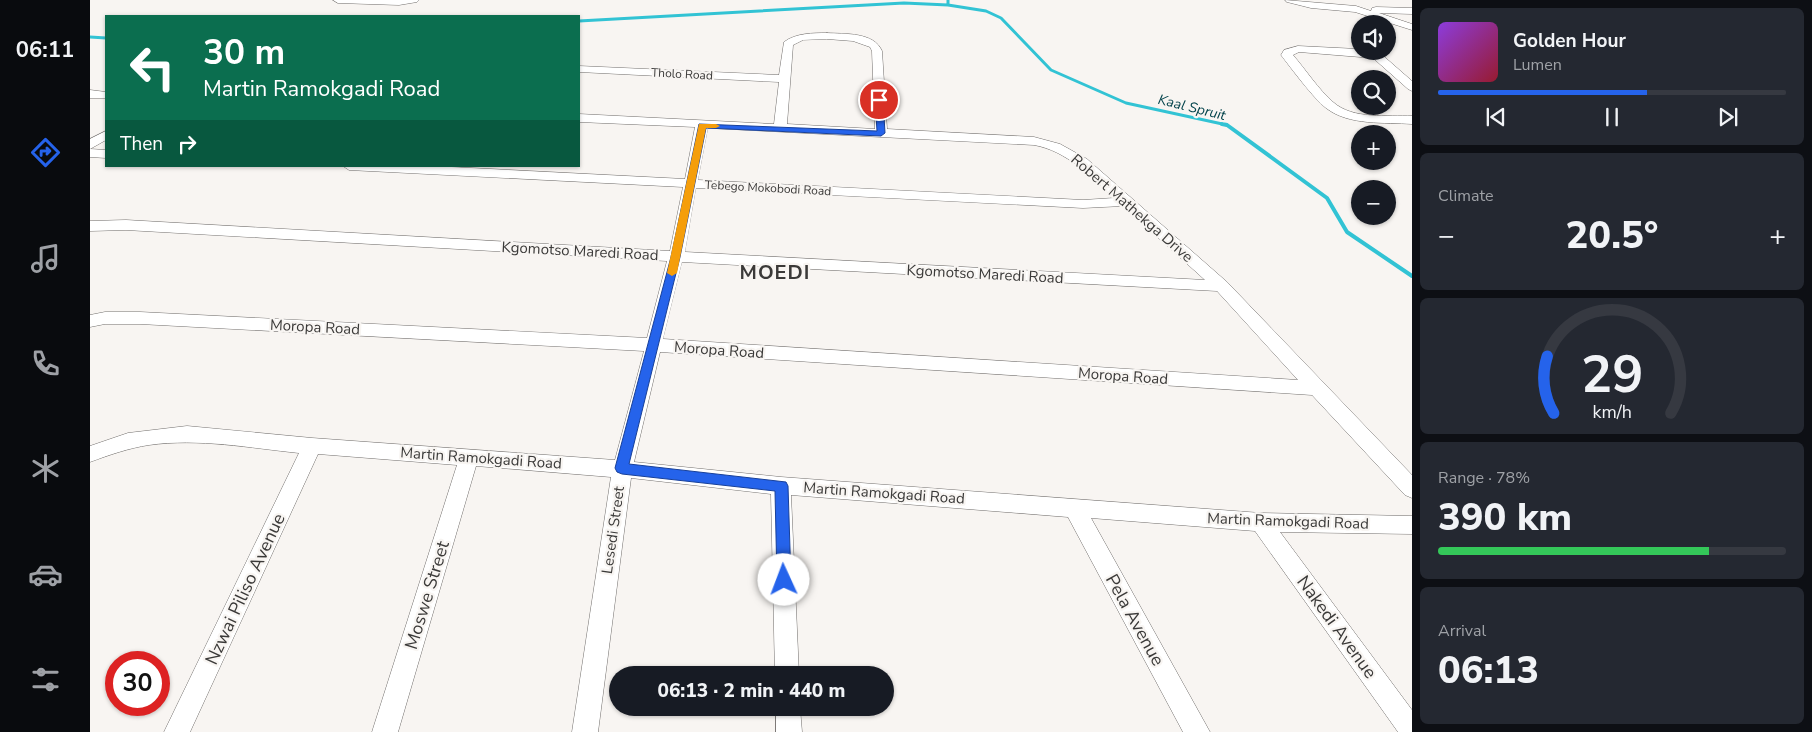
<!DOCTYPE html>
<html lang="en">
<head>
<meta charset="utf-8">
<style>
  body { margin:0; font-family:"Nunito Sans",sans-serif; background:#242831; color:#f1f3f6; height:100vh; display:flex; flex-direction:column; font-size:19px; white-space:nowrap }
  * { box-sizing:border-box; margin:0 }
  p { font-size:16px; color:#9ea1a6 }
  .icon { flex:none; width:28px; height:28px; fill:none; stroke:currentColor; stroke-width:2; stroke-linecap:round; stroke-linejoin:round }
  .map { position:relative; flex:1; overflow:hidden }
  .side { display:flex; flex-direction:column; gap:8px; padding:8px; background:#0d0f14; width:400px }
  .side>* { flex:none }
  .banner { position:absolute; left:15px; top:15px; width:475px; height:152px; border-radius:0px; box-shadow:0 1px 4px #0004; background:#0b6e4f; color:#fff; overflow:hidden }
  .buttons { position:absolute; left:1261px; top:15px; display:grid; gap:10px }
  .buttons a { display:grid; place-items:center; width:45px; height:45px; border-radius:50%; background:#171b24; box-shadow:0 1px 4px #0004; font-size:25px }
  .speed { position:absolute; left:15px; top:651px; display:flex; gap:10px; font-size:25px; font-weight:700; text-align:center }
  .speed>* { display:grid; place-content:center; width:65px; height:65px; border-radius:50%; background:#171b24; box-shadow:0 1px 4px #0004; line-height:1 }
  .speed .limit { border:8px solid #d22; background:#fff; color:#111 }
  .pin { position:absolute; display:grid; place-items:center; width:42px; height:42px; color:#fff; margin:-21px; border:2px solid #fff; border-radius:50%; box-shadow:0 1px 5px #0007 }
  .me { position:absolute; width:55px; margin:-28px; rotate:358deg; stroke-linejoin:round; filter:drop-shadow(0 0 4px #0008) }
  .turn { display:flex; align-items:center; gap:18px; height:105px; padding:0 15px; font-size:22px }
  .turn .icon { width:65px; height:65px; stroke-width:2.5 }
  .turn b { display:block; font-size:35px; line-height:42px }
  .then { display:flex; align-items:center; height:48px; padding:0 15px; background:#0003; gap:10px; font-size:19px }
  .big { font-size:38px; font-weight:800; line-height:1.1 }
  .side .widget { flex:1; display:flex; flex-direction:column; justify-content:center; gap:8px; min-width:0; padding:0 18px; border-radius:8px; background:#242831 }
  .side .dial { align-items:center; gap:0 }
  .dial svg { height:130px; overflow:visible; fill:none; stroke:#363941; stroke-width:7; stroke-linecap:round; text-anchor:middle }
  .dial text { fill:#f1f3f6; stroke:none }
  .song { display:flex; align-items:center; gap:15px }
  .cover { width:60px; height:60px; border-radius:8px; background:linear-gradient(135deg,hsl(270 70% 55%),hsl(350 70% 35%)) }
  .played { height:5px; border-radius:2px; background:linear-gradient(90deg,#2563eb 60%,#363941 60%) }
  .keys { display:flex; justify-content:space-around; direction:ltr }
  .heat { display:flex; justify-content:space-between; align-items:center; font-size:28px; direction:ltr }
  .charge { height:8px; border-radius:4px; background:linear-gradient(90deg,#34c759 78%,#363941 0) }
  .trip { position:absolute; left:519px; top:666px; width:285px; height:50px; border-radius:25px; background:#171b24; box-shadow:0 1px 4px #0004; font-weight:800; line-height:50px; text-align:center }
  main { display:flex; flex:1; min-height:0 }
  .dock { display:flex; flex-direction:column; width:90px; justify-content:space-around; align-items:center; background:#090b0e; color:#9ea1a6 }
  .dock .icon { width:35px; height:35px }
  .dock .current { color:#2563eb }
  .dock b { font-size:22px; color:#f1f3f6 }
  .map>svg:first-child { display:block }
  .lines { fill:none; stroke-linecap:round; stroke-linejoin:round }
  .stream-far1 { stroke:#32c3d4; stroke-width:3 }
  .stream { stroke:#32c3d4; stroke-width:4 }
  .minor-casing { stroke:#716e6c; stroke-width:1 }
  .minor { fill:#fff; fill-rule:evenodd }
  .route { fill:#2563eb; stroke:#184099 }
  .slow { fill:#f59e0b }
  .labels { text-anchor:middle; stroke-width:4.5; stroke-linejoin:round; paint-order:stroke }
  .far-street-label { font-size:12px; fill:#3b3a39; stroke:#f8f5f2 }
  .far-water-label { font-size:14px; font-style:italic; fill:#04444c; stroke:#f8f5f2 }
  .street-label { font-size:15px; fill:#3b3a39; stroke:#f8f5f2 }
  .near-street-label { font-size:18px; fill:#3b3a39; stroke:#f8f5f2 }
  .district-label { font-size:20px; font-weight:bold; letter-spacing:1px; fill:#3b3a39; stroke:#f8f5f2 }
</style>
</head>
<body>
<main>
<nav class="dock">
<b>06:11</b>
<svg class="icon current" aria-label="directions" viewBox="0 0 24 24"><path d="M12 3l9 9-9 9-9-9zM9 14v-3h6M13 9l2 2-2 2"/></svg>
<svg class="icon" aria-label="music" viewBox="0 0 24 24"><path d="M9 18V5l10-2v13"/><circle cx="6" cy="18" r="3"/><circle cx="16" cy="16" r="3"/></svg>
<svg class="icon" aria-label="phone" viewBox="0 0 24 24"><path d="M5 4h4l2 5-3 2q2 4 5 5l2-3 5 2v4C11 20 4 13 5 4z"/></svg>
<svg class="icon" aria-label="climate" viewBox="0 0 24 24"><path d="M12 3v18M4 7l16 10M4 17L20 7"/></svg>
<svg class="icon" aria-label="car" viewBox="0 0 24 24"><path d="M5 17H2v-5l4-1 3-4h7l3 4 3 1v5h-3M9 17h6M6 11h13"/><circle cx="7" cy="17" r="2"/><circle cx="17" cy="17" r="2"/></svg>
<svg class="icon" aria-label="filters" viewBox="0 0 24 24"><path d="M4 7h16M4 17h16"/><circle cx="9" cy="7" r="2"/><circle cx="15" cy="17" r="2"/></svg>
</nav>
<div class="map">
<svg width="1322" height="732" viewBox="0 0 1322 732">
  <rect width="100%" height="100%" fill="#f8f5f2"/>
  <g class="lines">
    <path class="stream-far1" d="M858 0V5L896 11 911 18 961 70 1036 103 1137 125
      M489 21 814 3 858 5
      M0 37 16 38"/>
    <path class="stream" d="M1132 124 1137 125 1237 198 1257 232 1322 276"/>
    <g class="minor-casing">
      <path id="minor" d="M243 0H329L327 2 309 5 248 3Z
        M1195 0 1266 6 1281 11 1282 8 1286 7 1322 8V14L1289 13 1322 24V30L1265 12 1221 8 1197 2Z
        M737 33C755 34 784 32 792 51L797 129 944 137 970 144 997 159 1137 282 1322 475V498L1315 495 1222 395 570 352 544 462 691 477 1171 513 1322 516V534L1190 532 1322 710V732H1308L1165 531 1001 518 1120 732H1093L978 517 701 495 709 675H685L681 494 541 478 508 732H482L521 477 386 466 308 732H282L367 465 228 454 100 732H74L209 453C160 448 109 438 59 445 39 448 19 455 0 462V446L38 433 97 426 222 438 525 460 554 351 50 324H15L0 327V315L15 312H50L557 338 577 261 36 230 0 231V221L36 220 580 251 593 187 259 170 253 166H342L595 179 605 127 489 122V114L684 124 689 82 489 72V66L689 75 694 42C706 33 723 33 737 33ZM737 39 763 41 780 47 782 51 785 129 697 124 703 45 713 40ZM618 128 944 145C977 151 1000 176 1024 198L993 200 608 180ZM606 188 993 208 1033 206 1115 280 595 252ZM592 262 1127 291 1208 380 573 339Z
        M1208 46 1268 49 1270 51 1290 53 1322 81V91L1318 89 1283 58 1209 52 1203 55C1216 70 1228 89 1243 102 1263 120 1298 115 1322 116V124C1295 122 1259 126 1236 108 1224 99 1201 68 1191 55L1194 50Z
        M0 90 16 92V98H0Z
        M16 131V140L0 149V139Z
        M0 149 16 150V158L0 157Z
        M686 708H710L712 732H686Z"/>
    </g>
    <use href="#minor" class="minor"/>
  </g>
  <path class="route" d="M789 98 793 100 795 133 791 136 616 128 590 257 539 464 696 482 698 486 701 580 699 585 694 587 689 585 687 580 685 491 532 474 527 472 525 468 581 257 609 124 787 131 785 100Z"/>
  <path class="slow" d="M609 124H626L630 126 626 128H616L587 273 582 276 577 273Z"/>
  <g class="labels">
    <g class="far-street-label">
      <text transform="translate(592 74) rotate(3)" y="4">Tholo Road</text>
      <text transform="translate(678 188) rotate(3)" y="4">Tebego Mokobodi Road</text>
    </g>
    <g class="far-water-label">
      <text transform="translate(1102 107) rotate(14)" y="5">Kaal Spruit</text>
    </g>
    <g class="street-label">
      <text transform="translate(1042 208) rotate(41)" y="5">Robert Mathekga Drive</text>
      <text transform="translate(490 251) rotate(3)" y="5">Kgomotso Maredi Road</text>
      <text transform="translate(895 274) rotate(3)" y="5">Kgomotso Maredi Road</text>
      <text transform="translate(225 327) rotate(3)" y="5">Moropa Road</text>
      <text transform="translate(629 350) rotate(4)" y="5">Moropa Road</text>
      <text transform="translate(1033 376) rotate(4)" y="5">Moropa Road</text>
      <text transform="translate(391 458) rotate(4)" y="5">Martin Ramokgadi Road</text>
      <text transform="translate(794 493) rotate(4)" y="5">Martin Ramokgadi Road</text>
      <text transform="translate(1198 521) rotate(2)" y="5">Martin Ramokgadi Road</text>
      <text transform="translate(523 530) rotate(-82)" y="5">Lesedi Street</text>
    </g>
    <g class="near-street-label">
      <text transform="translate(155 589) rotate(-65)" y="6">Nzwai Piliso Avenue</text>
      <text transform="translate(337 595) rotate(-73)" y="6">Moswe Street</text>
      <text transform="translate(1045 620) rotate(61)" y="6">Pela Avenue</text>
      <text transform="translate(1247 627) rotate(54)" y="6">Nakedi Avenue</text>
    </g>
    <g class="district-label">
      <text x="685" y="279">MOEDI</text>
    </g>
  </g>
</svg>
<div class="buttons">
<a><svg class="icon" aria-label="sound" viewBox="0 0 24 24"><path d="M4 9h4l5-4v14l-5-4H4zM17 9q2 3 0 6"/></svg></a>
<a><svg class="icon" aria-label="search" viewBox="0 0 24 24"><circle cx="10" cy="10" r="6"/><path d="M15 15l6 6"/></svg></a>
<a>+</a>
<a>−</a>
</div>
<div class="speed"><div class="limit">30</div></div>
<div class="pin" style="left:789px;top:100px;background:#d93025"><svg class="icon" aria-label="arrive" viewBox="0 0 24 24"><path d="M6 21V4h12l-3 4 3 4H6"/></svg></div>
<svg class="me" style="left:694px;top:580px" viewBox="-20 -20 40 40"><circle r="19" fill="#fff"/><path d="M0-13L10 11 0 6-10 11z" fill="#2563eb"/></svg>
<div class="trip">06:13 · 2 min · 440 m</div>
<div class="banner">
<div class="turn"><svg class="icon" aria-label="left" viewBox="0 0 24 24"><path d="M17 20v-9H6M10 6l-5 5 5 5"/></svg><div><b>30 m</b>Martin Ramokgadi Road</div></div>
<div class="then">Then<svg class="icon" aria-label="right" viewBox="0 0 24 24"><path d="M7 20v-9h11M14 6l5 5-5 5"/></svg></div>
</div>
</div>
<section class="side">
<div class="widget">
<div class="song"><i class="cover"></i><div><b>Golden Hour</b><p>Lumen</p></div></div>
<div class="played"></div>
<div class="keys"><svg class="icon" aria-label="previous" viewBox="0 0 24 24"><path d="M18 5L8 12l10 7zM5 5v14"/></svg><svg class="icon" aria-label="pause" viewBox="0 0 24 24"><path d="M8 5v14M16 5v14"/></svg><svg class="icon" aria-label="next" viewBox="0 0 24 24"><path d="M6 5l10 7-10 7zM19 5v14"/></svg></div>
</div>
<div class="widget"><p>Climate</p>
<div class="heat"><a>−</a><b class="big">20.5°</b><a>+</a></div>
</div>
<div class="widget dial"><svg viewBox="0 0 100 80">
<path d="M14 69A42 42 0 1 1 86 69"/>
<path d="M14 69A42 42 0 0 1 10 34" stroke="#2563eb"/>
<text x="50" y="56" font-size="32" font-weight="700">29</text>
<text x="50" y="72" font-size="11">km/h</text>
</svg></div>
<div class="widget"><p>Range · 78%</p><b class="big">390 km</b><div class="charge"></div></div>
<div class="widget"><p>Arrival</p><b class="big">06:13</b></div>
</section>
</main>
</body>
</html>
